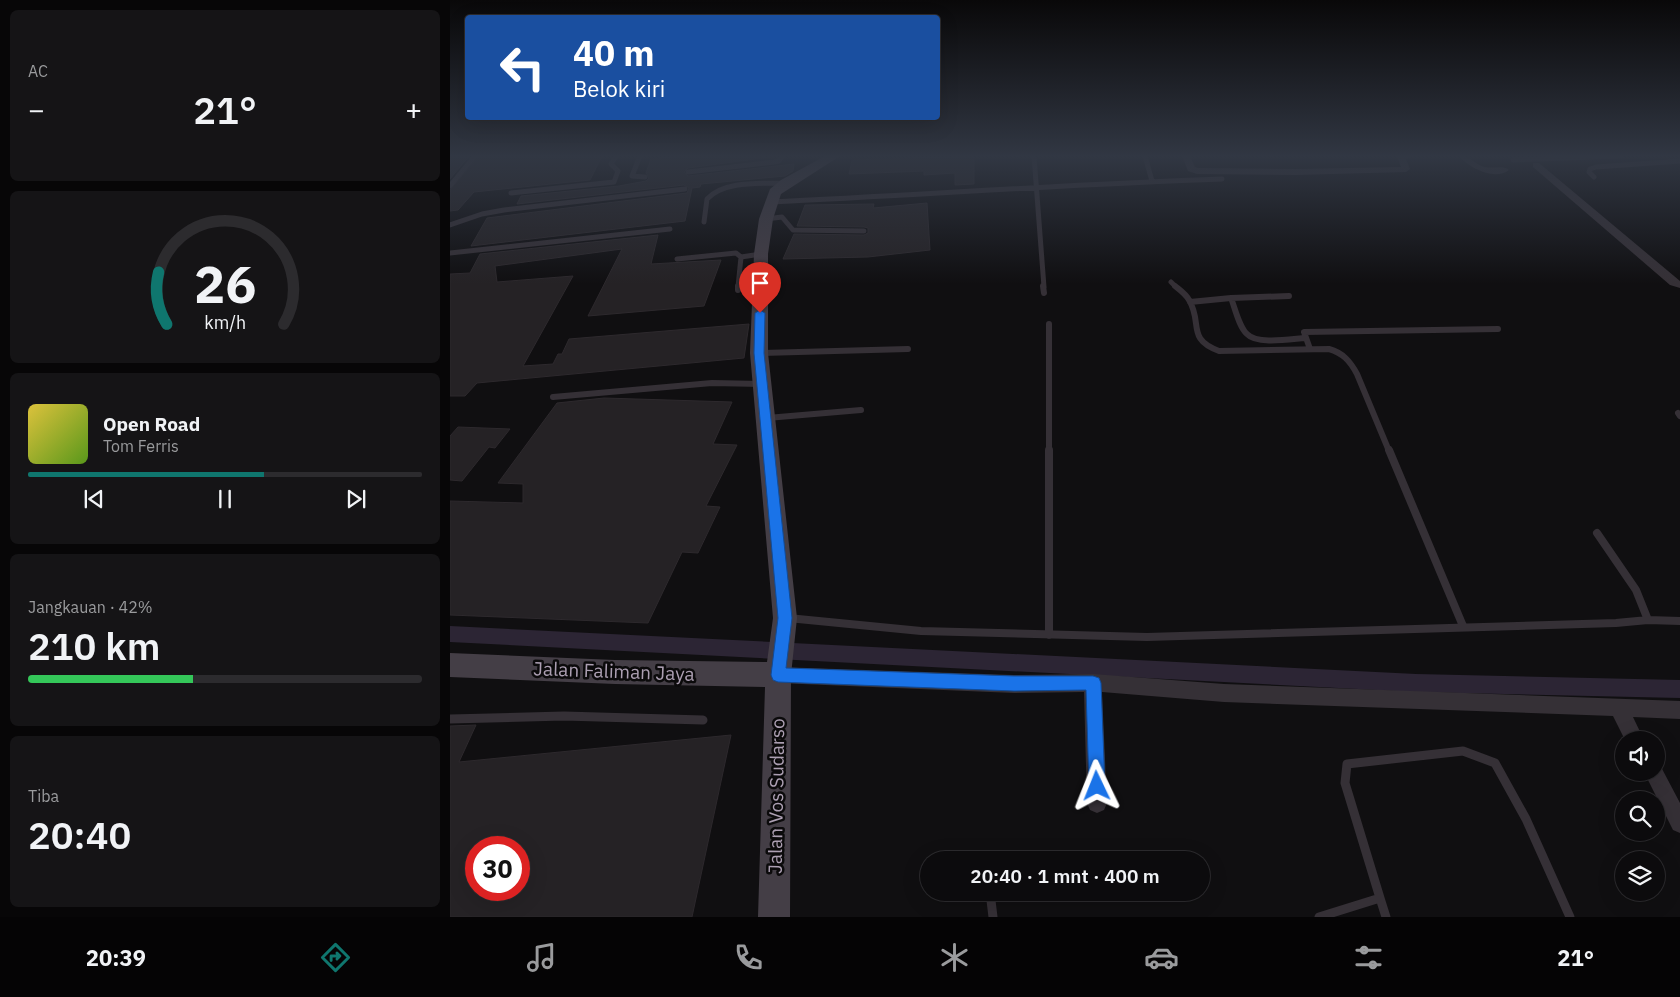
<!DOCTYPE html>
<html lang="id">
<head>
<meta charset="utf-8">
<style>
  body { margin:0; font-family:"IBM Plex Sans",sans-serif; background:#151416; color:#f1f3f6; height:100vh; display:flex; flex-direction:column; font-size:19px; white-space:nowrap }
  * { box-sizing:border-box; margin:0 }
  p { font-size:16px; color:#9a9b9d }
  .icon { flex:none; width:28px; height:28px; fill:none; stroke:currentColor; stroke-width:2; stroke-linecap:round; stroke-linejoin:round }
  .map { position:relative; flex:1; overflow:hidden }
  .details { display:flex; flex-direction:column; gap:10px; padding:10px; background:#070607; width:450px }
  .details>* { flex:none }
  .top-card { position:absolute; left:15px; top:15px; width:475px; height:105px; border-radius:5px; box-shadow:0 5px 20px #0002,0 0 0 1px #2c2b2e; background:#1a4fa0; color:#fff; overflow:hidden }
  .buttons { position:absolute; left:1165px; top:731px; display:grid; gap:10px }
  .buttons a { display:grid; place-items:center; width:50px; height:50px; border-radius:50%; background:#0c0b0d; box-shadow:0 5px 20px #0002,0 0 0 1px #2c2b2e; font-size:25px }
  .speed { position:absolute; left:15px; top:836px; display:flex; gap:10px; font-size:25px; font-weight:700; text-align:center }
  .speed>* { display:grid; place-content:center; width:65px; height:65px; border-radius:50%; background:#0c0b0d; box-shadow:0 5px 20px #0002,0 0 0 1px #2c2b2e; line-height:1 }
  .speed .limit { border:8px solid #d22; background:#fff; color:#111 }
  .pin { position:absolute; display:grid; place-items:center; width:42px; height:42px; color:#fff; margin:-51px -21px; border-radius:50% 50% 50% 0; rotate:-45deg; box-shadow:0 0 5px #0007 }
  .pin .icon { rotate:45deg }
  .me { position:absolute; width:55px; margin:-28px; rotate:358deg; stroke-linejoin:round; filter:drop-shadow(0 0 4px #0008) }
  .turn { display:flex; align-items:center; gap:18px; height:105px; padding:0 25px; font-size:22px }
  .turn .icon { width:65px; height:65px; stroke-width:2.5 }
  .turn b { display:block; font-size:35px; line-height:42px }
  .big { font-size:38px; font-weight:600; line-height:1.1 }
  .details .tile { flex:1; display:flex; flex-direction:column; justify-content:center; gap:8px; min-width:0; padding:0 18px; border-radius:8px; background:#151416 }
  .details .dial { align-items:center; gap:0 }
  .dial svg { height:130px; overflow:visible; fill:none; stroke:#2c2b2e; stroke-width:7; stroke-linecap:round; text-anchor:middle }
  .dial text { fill:#f1f3f6; stroke:none }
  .song { display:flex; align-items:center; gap:15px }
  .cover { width:60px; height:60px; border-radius:8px; background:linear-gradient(135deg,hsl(50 70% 55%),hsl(90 70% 35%)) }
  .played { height:5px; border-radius:2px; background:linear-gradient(90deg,#0f766e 60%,#2c2b2e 60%) }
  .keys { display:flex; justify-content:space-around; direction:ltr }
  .heat { display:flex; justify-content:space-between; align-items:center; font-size:28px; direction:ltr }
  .charge { height:8px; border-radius:4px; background:linear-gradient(90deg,#34c759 42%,#2c2b2e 0) }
  .trip { position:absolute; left:470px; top:851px; width:290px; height:50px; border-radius:25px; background:#0c0b0d; box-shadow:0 5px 20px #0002,0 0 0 1px #2c2b2e; font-weight:600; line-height:50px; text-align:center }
  .tab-bar { display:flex; height:80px; justify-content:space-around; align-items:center; background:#050405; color:#9a9b9d }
  .tab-bar .icon { width:35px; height:35px }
  .tab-bar .on { color:#0f766e }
  .tab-bar b { font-size:22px; color:#f1f3f6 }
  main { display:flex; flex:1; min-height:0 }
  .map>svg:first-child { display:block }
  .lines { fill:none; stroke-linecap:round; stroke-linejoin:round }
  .canal { fill:#2c2534; fill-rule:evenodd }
  .building { fill:#252225; stroke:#2d292d; fill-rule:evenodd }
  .lane-far3 { stroke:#353036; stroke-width:5 }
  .lane-far2 { stroke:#353036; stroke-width:6 }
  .lane-far1 { stroke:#353036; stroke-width:8 }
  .lane { stroke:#353036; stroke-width:9 }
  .street { fill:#353036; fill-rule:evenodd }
  .secondary { fill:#443e46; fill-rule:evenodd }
  .route { fill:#1a73e8; stroke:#114b97 }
  .labels { text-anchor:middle; stroke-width:5; stroke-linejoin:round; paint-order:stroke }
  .near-street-label { font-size:19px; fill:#ac9fb2; stroke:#0b0a0b }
</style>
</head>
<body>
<main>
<section class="details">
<div class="tile"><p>AC</p>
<div class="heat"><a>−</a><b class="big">21°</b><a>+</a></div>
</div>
<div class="tile dial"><svg viewBox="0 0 100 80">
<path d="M14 69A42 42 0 1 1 86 69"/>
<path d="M14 69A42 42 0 0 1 9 37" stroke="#0f766e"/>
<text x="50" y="56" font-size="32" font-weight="700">26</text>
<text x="50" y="72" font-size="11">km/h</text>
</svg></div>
<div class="tile">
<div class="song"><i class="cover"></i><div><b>Open Road</b><p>Tom Ferris</p></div></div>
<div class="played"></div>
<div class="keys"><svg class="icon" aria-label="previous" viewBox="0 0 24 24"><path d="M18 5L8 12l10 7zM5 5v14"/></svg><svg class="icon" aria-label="pause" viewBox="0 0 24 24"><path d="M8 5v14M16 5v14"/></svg><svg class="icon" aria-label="next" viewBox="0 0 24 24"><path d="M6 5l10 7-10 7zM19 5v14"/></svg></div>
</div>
<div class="tile"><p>Jangkauan · 42%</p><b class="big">210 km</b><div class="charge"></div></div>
<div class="tile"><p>Tiba</p><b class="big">20:40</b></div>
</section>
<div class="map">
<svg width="1230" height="917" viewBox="0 0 1230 917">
  <rect width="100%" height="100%" fill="#100f11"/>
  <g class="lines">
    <path class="canal" d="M0 626 966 674 1230 680V698L966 692 0 642Z"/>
  </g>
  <path class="building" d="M0 156H19L0 179Z
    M29 156H152L140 180 24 192 8 210 0 211V190Z
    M228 156H327L238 168 234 172 238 176 344 164 343 171 335 176 251 184 250 187 242 188 235 221 21 246 37 218 237 193 239 188 234 185 67 204 71 196 169 186 196 181 199 178 196 173 201 159Z
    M524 156V184L505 185V173L474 175V171L399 174 402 160Z
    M477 203 480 250 418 257 333 259 344 234 414 235 418 233V228L414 227 347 226 355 205 424 204 423 208Z
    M208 235 201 264 271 260 254 306 138 316 172 249 45 266 47 282 123 276 73 366 103 364 108 354H112L119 339 299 324 294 358 27 383 15 396H0V274L20 273 30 254Z
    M154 398 282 402 263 444 287 445 256 506 270 507 248 553 232 552 198 623 0 615V501L73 503V484L48 483 107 403Z
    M8 427 60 429 45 448 39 447 12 481 0 480V436Z
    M26 725 9 762 281 735 242 917H0V726ZM26 848H69V890H26Z"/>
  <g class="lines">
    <path class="lane-far3" d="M190 156 182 176 195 177
      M584 156 594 287
      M695 156 702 181
      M1063 160 1172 156
      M238 172 324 162 329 161 332 156
      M1144 177 1139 172 1140 169 1146 167 1230 161
      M0 186 25 156
      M61 193 164 182 168 171 161 164 166 156
      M320 202C471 195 621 184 772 179
      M316 219 332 217 343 230 414 231
      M254 222 257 199C275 180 311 184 336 183
      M0 225 32 214 54 210 235 189
      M0 253 220 229
      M227 259 286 253 291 257
      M721 282 726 287
      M288 287 291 257 311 254"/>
    <path class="lane-far2" d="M593 286 594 293
      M725 286C730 290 736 294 739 300 753 323 736 339 769 351L879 349C893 353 900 361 907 374L939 451
      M288 290V286
      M839 296 781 298C785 308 789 327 797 334 807 345 841 339 855 338
      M740 302 781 298
      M599 324V451
      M860 349 854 332 1048 329
      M310 353 458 349
      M103 397 262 383 312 384
      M1228 413 1230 416
      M317 418 411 410"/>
    <path class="lane-far1" d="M599 450V635
      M939 450 1013 626
      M338 618 471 631 697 637 1166 623 1198 620 1186 590 1147 533
      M1198 620 1230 621"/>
    <path class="lane" d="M0 719 114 716 253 720
      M540 892 543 917
      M930 898 936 917
      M869 917 930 898 895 783 897 764 1013 751 1045 763 1076 819 1120 917"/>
    <path class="street" d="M732 156H740L745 167 748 168 846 169 951 167 947 156H965L956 159 960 169 956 172 846 175 747 174 738 171Z
      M1009 156C1022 156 1023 164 1035 167 1043 169 1053 165 1059 170 1045 181 1019 168 1009 156Z
      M1083 163H1089L1230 281V288L1220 285 1083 167Z
      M328 667 564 675 643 674 774 684 1230 701V719L1183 717 1194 740H1175L1163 716 774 702 652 692 657 803 654 810 647 813 640 810 637 803 634 692 564 693 328 683 322 681 319 675 322 669Z
      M1206 764 1210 765 1230 803V833L1223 830 1194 772H1206Z"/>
    <path class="secondary" d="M375 156H390L331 194 323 219 318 254V353L347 618 341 675 340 917H308L315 687 165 684 0 677V653L165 660 317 662 323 618 300 353 304 254 309 219 320 189 331 180Z"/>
  </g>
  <linearGradient id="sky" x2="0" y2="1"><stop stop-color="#090809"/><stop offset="0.55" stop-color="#313743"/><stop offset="1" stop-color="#313743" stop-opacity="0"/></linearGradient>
  <rect width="1230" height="284" fill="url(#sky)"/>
  <path class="route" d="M310 310 315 313 314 353 342 618 336 668 564 676H643L649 678 651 683 655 786 652 792 647 794 641 792 639 786 636 690 564 691 328 682 323 680 321 675 328 618 304 353 305 313Z"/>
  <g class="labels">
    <g class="near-street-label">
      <text transform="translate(164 671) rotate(2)" y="7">Jalan Faliman Jaya</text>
      <text transform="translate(326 796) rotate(-89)" y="7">Jalan Vos Sudarso</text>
    </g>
  </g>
</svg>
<div class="buttons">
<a><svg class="icon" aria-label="sound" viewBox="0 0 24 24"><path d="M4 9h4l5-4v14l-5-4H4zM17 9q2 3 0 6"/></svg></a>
<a><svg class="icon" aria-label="search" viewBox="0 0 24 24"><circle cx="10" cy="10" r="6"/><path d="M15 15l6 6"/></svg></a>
<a><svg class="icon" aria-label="layers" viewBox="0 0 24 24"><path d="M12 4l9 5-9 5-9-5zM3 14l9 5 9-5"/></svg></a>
</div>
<div class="speed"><div class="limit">30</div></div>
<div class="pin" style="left:310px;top:313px;background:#d93025"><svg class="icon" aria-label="arrive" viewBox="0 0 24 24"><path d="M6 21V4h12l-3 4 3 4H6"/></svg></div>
<svg class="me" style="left:647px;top:786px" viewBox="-20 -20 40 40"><path d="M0-17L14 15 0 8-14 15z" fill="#1a73e8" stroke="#fff" stroke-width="4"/></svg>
<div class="trip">20:40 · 1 mnt · 400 m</div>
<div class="top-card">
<div class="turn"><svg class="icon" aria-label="left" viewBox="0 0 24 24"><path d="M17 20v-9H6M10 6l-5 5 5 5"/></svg><div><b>40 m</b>Belok kiri</div></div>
</div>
</div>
</main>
<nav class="tab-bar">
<b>20:39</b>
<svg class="icon on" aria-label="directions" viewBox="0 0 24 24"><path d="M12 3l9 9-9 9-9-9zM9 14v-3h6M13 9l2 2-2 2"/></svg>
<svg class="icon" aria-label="music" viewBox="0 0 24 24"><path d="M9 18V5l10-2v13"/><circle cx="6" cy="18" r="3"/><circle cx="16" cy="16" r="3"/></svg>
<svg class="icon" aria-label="phone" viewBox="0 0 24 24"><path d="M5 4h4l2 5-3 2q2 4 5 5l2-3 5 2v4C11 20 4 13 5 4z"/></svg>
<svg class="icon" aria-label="climate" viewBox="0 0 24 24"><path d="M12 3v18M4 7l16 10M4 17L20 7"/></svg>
<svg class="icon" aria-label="car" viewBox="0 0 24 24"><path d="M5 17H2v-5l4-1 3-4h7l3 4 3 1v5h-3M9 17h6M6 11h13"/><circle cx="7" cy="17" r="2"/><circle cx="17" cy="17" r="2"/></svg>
<svg class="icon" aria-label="filters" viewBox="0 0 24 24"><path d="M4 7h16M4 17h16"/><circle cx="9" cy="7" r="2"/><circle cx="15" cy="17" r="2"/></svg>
<b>21°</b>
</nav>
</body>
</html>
